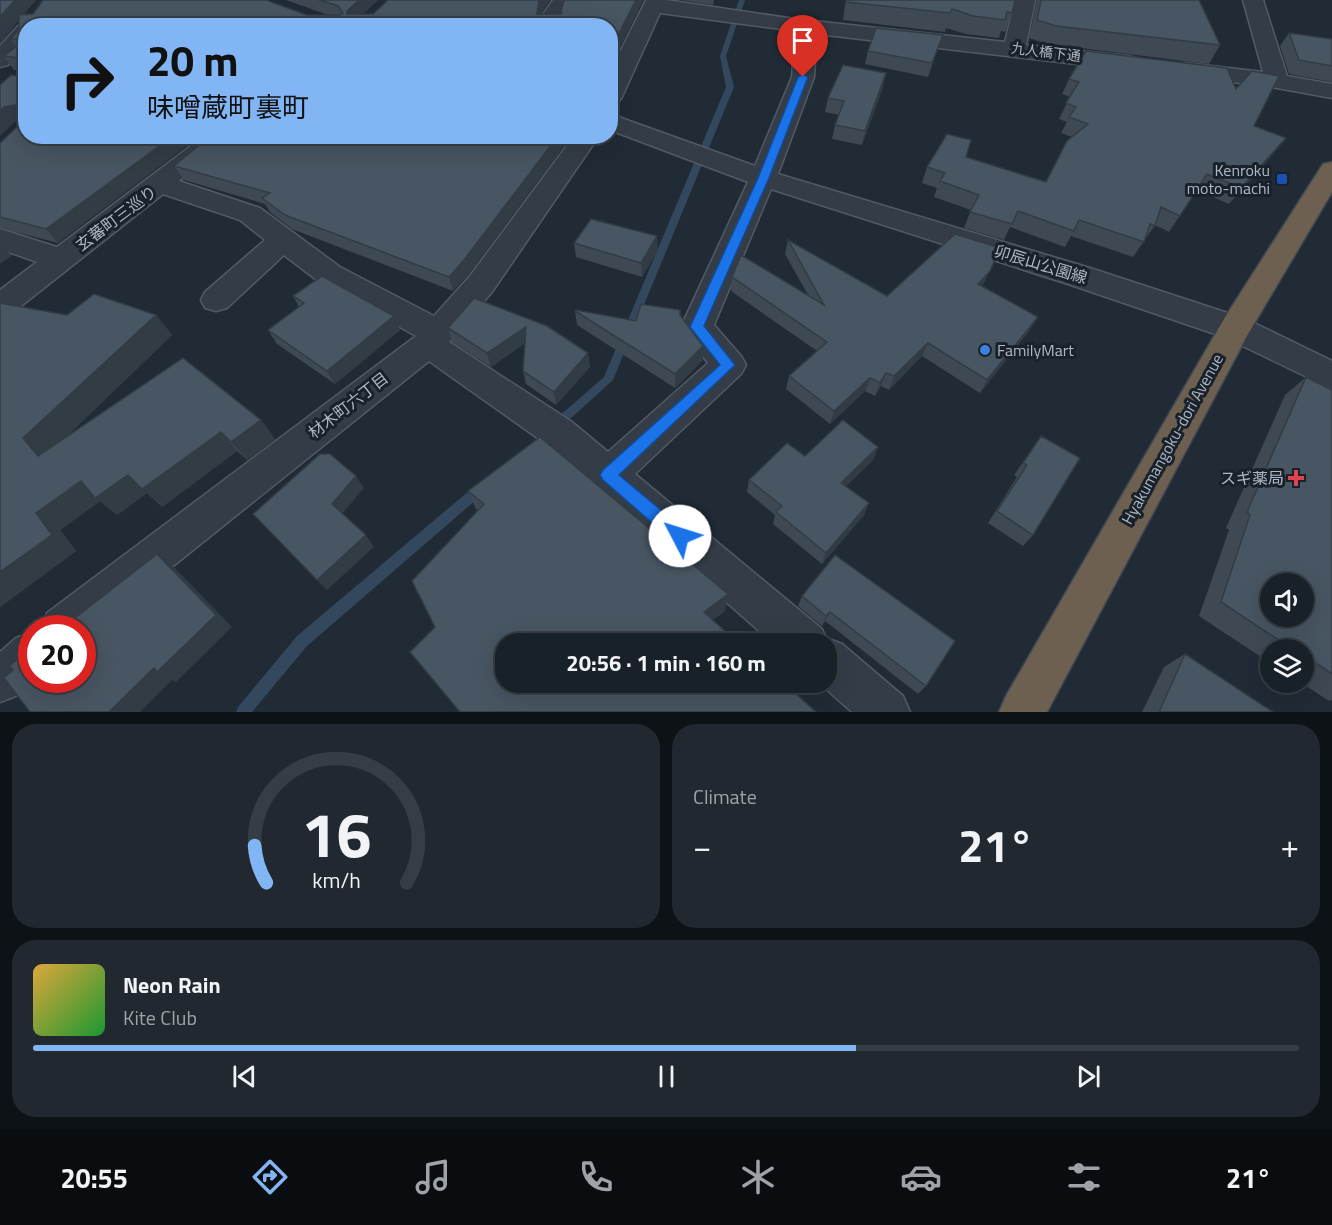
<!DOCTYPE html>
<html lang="en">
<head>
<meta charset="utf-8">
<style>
  body { margin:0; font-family:"Titillium Web","Noto Sans JP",sans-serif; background:#212830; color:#f1f3f6; height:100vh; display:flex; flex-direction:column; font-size:22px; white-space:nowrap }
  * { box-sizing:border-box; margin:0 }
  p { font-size:20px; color:#9fa3a8 }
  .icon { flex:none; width:33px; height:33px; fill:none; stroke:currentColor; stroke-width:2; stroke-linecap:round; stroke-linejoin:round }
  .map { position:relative; height:712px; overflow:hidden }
  .details { display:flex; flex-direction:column; gap:12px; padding:12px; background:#0d1216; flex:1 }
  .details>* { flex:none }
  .banner { position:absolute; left:18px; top:18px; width:600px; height:126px; border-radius:24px; box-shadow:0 6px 24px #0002,0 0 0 2px #363e45; background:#82b5f4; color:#111; overflow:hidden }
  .controls { position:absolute; left:1260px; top:573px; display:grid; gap:12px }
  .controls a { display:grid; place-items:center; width:54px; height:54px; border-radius:50%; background:#182028; box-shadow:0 6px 24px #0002,0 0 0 2px #363e45; font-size:30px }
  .speed { position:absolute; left:18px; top:615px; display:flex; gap:12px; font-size:30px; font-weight:700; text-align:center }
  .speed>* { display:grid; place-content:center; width:78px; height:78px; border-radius:50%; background:#182028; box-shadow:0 6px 24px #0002,0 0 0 2px #363e45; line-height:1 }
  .speed .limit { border:9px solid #d22; background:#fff; color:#111 }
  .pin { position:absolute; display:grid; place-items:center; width:51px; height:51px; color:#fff; margin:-62px -26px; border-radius:50% 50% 50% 0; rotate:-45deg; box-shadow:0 0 6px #0007 }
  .pin .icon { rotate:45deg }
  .me { position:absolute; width:66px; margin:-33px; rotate:310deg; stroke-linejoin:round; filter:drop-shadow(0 0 4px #0008) }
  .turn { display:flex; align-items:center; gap:21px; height:126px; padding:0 30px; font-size:27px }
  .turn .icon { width:78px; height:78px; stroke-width:2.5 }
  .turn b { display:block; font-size:42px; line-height:51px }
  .big { font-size:45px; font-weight:700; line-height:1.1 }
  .details .card { flex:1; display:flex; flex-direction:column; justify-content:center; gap:9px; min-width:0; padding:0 21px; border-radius:24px; background:#212830 }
  .details .dial { align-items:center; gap:0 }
  .dial svg { height:156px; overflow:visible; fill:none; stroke:#363e45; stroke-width:7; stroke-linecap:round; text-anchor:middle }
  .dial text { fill:#f1f3f6; stroke:none }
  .song { display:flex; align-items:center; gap:18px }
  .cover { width:72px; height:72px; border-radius:9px; background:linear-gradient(135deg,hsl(40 70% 55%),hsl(130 70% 35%)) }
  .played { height:6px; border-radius:3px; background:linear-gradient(90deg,#82b5f4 65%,#363e45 65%) }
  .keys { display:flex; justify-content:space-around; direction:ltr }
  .heat { display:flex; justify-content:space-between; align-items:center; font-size:33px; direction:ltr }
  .details .tiles { flex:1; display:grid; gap:12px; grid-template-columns:1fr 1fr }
  .card:last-child { grid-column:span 2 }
  .trip { position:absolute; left:495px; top:633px; width:342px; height:60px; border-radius:24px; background:#182028; box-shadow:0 6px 24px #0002,0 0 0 2px #363e45; font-weight:700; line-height:60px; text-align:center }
  .menu { display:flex; height:96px; justify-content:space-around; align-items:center; background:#0a0d10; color:#9fa3a8 }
  .menu .icon { width:42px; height:42px }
  .menu .selected { color:#82b5f4 }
  .menu b { font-size:27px; color:#f1f3f6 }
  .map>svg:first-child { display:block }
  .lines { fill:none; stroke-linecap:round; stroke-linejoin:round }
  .stream { fill:#34485d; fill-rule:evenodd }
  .minor-casing { stroke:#515a65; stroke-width:3 }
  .highway-casing { stroke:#3e4751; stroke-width:3 }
  .minor { fill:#343d47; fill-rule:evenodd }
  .highway { fill:#6d6051; fill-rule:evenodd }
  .wall { fill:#3e4954 }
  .shaded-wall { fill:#323c45 }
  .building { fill:#485562; stroke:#323c45; stroke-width:1.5; fill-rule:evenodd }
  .route { fill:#1a73e8; stroke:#114b97; stroke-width:1.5 }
  .transit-dot { fill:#1a4fb4; stroke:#19222b; stroke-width:2 }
  .shop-dot { fill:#3f7fe0; stroke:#19222b; stroke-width:2 }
  .health-dot { fill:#e0444e; stroke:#19222b; stroke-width:2 }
  .labels { text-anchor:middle; stroke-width:6; stroke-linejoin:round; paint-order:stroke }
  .far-street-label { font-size:14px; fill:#aeb7c4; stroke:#19222b }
  .poi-label { font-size:16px; fill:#aeb7c4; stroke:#19222b; text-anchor:end }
  .street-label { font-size:16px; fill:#aeb7c4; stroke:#19222b }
</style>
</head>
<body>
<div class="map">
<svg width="1332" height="712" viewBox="0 0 1332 712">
  <rect width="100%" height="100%" fill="#202b36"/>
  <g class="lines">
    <path class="stream" d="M739 0H745L726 56 734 87 613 380 558 430 554 432 550 430 548 427 550 424 604 377 726 87 720 56Z
      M480 484 484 485 486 489 484 493 307 646 252 712H236L238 707 297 636 476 485Z"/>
    <g class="minor-casing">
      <path id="minor" d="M553 0H573L562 16 561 26H541L542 16Z
        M646 0H666L795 19 1005 42 1015 0H1035L1026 45 1128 56 1136 58 1139 63 1136 68 1128 70 817 34 814 77 778 174 1090 268 1246 319 1332 361V389L1224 337 1068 284 771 189 714 325 741 356 746 365 741 374 635 474 822 629 826 638 842 644 903 696 910 712H852L818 682H826V644H774L546 444 429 361 82 639V628H41L47 613 416 336 318 281 284 255 227 308 216 311 205 308 201 300 205 292 265 240 240 220 163 194 11 314 0 317V290L37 262 0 249V229L57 247 204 136H233L179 181 260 208 340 267 434 316 470 276 574 136H599L492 292 449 342 572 422 608 452 708 363 681 327 748 182 610 130V114L755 166 792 77 795 35 789 30 660 13 622 97 618 102 610 104V72Z
        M1243 0H1263L1287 76 1332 84V98L1277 88 1177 75 1174 70 1177 65 1185 63 1263 72Z
        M26 23 34 26H26V43L8 65 0 67V46L19 25Z
        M32 632V680H36L16 696 0 702V652L16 638Z"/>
    </g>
    <g class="highway-casing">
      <path id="highway" d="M1332 162V192L1248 334 1047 712H999L1006 696 1224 319 1323 164Z"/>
    </g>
    <use href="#minor" class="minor"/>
    <use href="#highway" class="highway"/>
  </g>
  <path class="wall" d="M0 0H36L24 14 328 15 286 0H378L363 14H373L388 0H550L541 14H561L643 0 614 59 610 58V26H26V136L58 243 0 228V143L21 124 18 121H16L18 70H14L4 56 16 47 11 39 19 29V20L0 43Z
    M681 0H714L713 5Z
    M846 0H1015L1012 13 1005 32 1001 31 999 38 966 34 946 28 945 32 843 20Z
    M1037 0H1199L1220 45 1209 64 1048 44 1029 38Z
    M1289 33 1332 39V82L1289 74 1280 46Z
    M938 49 928 77 865 64 868 51Z
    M1069 79 1254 126 1274 153 1229 204 1197 190 1169 232 1155 225 1133 257 1071 236 1065 247 1010 227 1004 240 964 228 971 210 934 197 937 188 922 183 927 167 966 157 1046 182 1072 137 1061 133 1067 122 1059 119 1070 97 1062 94Z
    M883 87 862 145 832 139 835 125 839 115 825 112 828 98Z
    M210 136H571L468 275 453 291 292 229 270 212 265 204 184 180 174 166Z
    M788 240 887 296 983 285 982 286 1029 331 980 393 922 356 889 390 881 386 875 396 865 391 830 424 786 389 789 376 817 351 731 291 732 277 808 295 785 254Z
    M574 243 658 250 642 277 576 257Z
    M293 296 394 316 400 330 335 384 277 344 268 330 299 307Z
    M0 303 67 315H156L172 335 66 437 261 420 275 439 247 460 237 451 162 507 147 493 117 515 100 501 60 530 76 551 0 607Z
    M575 311 636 321 680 315 703 346V360L675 388 577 325Z
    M448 328 588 353 590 367 556 405 526 384 523 371 525 343 491 367 452 342Z
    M1306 377 1332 390V700L1329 701 1300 682H1304V650H1270V663L1199 616 1229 530 1226 528 1285 395Z
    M1041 436 1033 535 1023 546 988 523 1017 477 1014 475Z
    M878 447 873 460 846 486 869 503 864 515 822 564 773 524 775 515 747 492 749 480 805 456Z
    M468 491 725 611 435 627 477 511Z
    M835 555 926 686 918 694 825 621 822 626 798 606 802 596Z
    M1185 654 1273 712H1142L1164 667Z"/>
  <path class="shaded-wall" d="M15 0H36L0 43V17Z
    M359 0H378L351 24 347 14V11Z
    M539 0H550L540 15 537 14Z
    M636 0H643L614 59 613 45Z
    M943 35 928 77 932 63Z
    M886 73 883 87 862 145 865 131Z
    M16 105 17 119 18 121H16L0 136V111L4 107Z
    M173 136H200L58 243 46 229Z
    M558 136H571L468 275 453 291 449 277Z
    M1286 138 1274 153 1229 204 1241 188Z
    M657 236 658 250 642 277 641 263Z
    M0 243 12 256 0 264Z
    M990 271 983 285 971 298 978 284Z
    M156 315 172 335 46 456H38L23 438Z
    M394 316 400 330 335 384 327 371Z
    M1038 317 1029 331 980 393 987 380Z
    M526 327 530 340 491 367 487 353Z
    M928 343 922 356 889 390 894 376Z
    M703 346V360L675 388V374Z
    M588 353 590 367 556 405 554 392Z
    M886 373 881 386 875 396 880 383Z
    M870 378 865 391 830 424 834 411Z
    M261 420 275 439 247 460 231 442Z
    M221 432 237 451 162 507 147 493 117 515 100 501 60 530 76 551 0 607V572L36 513 81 481 128 475Z
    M878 447 873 460 837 495 841 483Z
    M356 476 364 488 341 515 332 504Z
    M869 503 864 515 822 564 826 553Z
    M366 535 374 547 327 590 317 580Z
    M157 554 175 568 232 627 176 682 172 680 140 712H109Z
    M728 594 725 611 702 629 704 612Z
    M830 612 825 621 822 626 826 616Z"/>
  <path class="building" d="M0 0H15L0 17Z
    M43 0H266L307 15H340L343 13 338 6 319 0H359L347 11V14H373L388 0H539L537 14H561L563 3 565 0H636L613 45 610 44V26H26V38L11 39 19 29V15L33 14Z
    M846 0H1015L1012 13 1007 12 1005 20 973 16 952 9 950 13 846 2Z
    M1041 0H1199L1220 45 1056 26 1037 20Z
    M876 28 943 35 932 63 868 51Z
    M1289 33 1332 39V66L1299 60Z
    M26 39V59L4 56Z
    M1086 51 1227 68 1236 89 1252 71 1279 76 1254 126 1286 138 1241 188 1207 174 1180 216 1161 207 1155 226 1150 224 1144 242 1079 220 1074 231 1018 211 1012 224 970 212 979 195 940 181 945 173 927 167 947 134 971 140 966 157 1046 182 1067 141 1088 124 1069 117 1076 107 1066 103 1079 82 1069 79Z
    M26 63V136H173L46 229 0 217V143L21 123V120L17 119 16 105 4 107 0 111V85L11 75 17 76 18 69Z
    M843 65 886 73 865 131 835 125 844 101 828 98Z
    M210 136H558L464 260 449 277 285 215 262 198 270 193 174 166Z
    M591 219 657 236 641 263 574 243Z
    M955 234 1000 248 990 271 978 284 1038 317 987 380 928 343 894 376 886 373 880 383 870 378 834 411 789 376 827 342 732 277 741 255 824 305 788 240 887 296Z
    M322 276 394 316 327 371 268 330 304 303 293 296Z
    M94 294 156 315 23 438 38 456 183 358 261 420 231 442 221 432 142 489 128 475 95 498 81 481 36 513 52 535 0 572V303L67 315Z
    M474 298 547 326 588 353 554 392 523 371 526 327 487 353 448 328Z
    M641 304 680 310V315L703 346 675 374 575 311 576 310 636 321Z
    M1306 377 1332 390V674L1304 655V650H1294L1221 602 1250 515 1247 512ZM1270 584H1304V616H1270Z
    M843 420 878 447 841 483 869 503 826 553 776 512 782 506 749 480 787 443 805 456Z
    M1041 436 1080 458 1033 535 997 511 1027 465 1023 463Z
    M540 437 728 594 704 612 739 644H506V682H783L816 712H460L410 652 435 627 412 581 484 504 468 491Z
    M320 454H330L356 476 332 504 366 535 317 580 253 514Z
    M157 554 216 615 157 672 154 668 109 712H30L4 678 13 670 9 666 32 647V680H82V628H62Z
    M835 555 955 641 926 686 830 612 826 616 802 596Z
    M1185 654 1273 712H1159Z"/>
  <path class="route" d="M803 74 808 77 769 178 704 326 735 365 619 475 686 531 688 536 686 542 680 544 674 542 603 480 600 475 603 470 720 365 690 327 758 178 798 77Z"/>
  <rect class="transit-dot" x="1276" y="173" width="12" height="12" rx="3"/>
  <circle class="shop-dot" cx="985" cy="350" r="6"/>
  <path class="health-dot" d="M1293 469h6v6h6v6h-6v6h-6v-6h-6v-6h6z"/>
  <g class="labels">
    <g class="far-street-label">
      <text transform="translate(1046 52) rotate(7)" y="5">九人橋下通</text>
    </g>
    <g class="poi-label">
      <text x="1270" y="176">Kenroku<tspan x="1270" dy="18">moto-machi</tspan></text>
      <text x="997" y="356" text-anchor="start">FamilyMart</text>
      <text x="1284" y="484">スギ薬局</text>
    </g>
    <g class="street-label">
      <text transform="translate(116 218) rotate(-37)" y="6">玄蕃町三巡り</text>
      <text transform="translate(1041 264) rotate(17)" y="6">卯辰山公園線</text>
      <text transform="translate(348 405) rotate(-38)" y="6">材木町六丁目</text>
      <text transform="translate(1172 439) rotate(-61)" y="6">Hyakumangoku-dori Avenue</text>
    </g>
  </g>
</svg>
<div class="controls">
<a><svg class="icon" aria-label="sound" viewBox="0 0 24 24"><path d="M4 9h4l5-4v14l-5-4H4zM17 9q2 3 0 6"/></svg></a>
<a><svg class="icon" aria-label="layers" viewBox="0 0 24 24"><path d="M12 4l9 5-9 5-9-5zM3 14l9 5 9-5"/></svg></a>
</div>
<div class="speed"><div class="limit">20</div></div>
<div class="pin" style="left:803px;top:77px;background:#d93025"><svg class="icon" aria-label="arrive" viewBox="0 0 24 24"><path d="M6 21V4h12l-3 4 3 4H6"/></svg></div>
<svg class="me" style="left:680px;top:536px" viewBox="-20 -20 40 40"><circle r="19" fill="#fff"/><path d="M0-13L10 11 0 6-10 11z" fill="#1a73e8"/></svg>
<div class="trip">20:56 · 1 min · 160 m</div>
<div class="banner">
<div class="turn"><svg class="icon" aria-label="right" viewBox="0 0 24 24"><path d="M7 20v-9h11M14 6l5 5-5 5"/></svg><div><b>20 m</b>味噌蔵町裏町</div></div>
</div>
</div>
<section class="details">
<div class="tiles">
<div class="card dial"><svg viewBox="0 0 100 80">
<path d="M14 69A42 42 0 1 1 86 69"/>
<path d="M14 69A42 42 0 0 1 8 50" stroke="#82b5f4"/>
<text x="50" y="56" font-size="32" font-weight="700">16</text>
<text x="50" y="72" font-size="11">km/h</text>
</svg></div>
<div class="card"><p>Climate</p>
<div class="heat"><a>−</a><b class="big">21°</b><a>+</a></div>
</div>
<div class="card">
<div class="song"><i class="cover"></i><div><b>Neon Rain</b><p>Kite Club</p></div></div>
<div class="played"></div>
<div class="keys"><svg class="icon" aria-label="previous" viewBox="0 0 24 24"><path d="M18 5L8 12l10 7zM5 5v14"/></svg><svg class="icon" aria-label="pause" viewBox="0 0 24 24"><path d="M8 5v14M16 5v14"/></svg><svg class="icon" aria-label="next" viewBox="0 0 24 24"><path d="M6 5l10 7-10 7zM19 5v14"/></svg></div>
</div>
</div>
</section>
<nav class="menu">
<b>20:55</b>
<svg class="icon selected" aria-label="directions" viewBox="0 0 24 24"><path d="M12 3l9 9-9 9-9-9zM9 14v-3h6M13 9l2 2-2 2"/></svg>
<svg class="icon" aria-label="music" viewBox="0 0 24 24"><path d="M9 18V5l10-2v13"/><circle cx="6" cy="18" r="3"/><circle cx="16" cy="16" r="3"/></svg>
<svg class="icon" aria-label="phone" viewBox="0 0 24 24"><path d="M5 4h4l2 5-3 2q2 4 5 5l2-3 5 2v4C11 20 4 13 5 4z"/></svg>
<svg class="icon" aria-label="climate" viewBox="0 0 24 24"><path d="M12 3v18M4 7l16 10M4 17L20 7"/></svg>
<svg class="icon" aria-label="car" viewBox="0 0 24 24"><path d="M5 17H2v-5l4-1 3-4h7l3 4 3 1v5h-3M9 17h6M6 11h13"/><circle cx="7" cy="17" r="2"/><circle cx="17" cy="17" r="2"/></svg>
<svg class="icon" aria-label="filters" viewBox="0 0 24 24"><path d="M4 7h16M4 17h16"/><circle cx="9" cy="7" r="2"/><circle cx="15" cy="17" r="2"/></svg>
<b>21°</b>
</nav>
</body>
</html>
